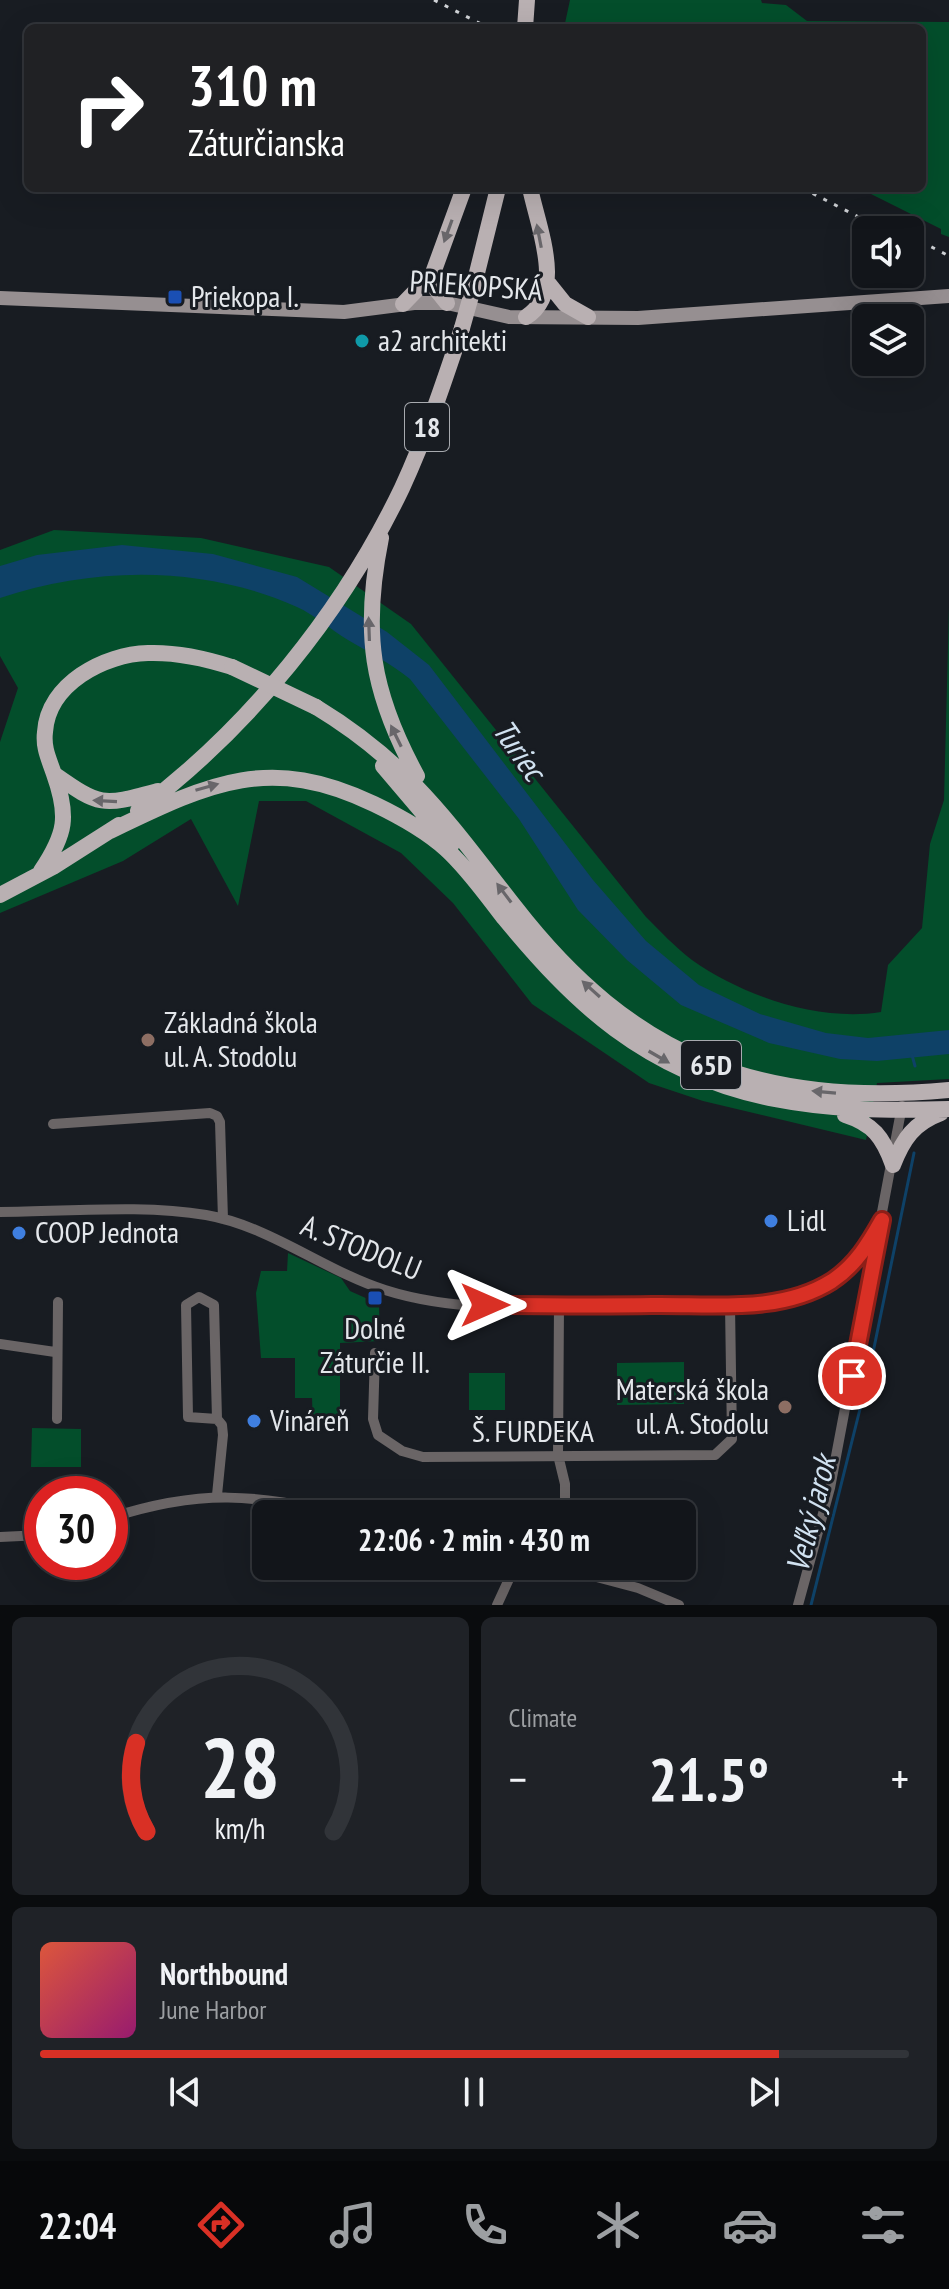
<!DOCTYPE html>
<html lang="en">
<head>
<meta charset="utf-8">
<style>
  body { margin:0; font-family:"PT Sans Narrow",sans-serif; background:#1f2227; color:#f1f3f6; height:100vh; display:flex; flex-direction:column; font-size:30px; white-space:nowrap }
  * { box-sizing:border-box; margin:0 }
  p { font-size:26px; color:#9c9fa2 }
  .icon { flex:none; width:44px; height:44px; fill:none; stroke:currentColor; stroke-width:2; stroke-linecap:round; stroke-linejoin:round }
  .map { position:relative; height:1605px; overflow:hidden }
  .drawer { display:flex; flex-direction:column; gap:12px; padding:12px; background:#0a0c0e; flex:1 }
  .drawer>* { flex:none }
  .banner { position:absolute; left:24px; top:24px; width:902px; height:168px; border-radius:12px; box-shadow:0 8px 32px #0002,0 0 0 2px #313439; background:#202124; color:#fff; overflow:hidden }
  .fabs { position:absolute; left:852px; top:216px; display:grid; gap:16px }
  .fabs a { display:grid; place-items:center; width:72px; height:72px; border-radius:12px; background:#12151a; box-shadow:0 8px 32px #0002,0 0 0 2px #313439; font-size:40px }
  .speed { position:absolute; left:24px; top:1476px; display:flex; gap:16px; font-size:40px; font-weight:700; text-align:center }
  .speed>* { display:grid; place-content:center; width:104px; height:104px; border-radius:50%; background:#12151a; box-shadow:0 8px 32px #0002,0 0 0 2px #313439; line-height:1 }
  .speed .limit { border:12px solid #d22; background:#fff; color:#111 }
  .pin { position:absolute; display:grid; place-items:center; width:68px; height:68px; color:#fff; margin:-34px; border:4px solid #fff; border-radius:50%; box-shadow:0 2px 8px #0007 }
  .me { position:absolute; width:88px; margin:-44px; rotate:90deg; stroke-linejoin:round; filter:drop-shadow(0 0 6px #0008) }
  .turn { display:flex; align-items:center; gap:28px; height:168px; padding:0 32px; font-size:36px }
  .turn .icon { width:104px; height:104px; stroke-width:2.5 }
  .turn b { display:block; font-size:56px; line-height:68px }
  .big { font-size:60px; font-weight:800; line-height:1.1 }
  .drawer .card { flex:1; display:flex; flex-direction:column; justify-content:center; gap:12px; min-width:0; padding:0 28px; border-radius:12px; background:#1f2227 }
  .drawer .dial { align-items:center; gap:0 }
  .dial svg { height:208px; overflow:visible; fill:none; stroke:#313439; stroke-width:7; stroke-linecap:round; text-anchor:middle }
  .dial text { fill:#f1f3f6; stroke:none }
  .song { display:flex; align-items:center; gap:24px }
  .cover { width:96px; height:96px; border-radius:12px; background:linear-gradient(135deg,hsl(10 70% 55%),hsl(320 70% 35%)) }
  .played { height:8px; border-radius:4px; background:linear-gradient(90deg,#d93025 85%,#313439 85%) }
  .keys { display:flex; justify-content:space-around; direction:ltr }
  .heat { display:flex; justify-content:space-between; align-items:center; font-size:44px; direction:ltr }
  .drawer .tiles { flex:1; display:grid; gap:12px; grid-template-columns:1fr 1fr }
  .card:last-child { grid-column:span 2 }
  .trip { position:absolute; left:252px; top:1500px; width:444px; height:80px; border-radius:12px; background:#12151a; box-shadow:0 8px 32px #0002,0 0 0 2px #313439; font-weight:800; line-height:80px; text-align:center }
  .tabs { display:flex; height:128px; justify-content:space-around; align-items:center; background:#07080a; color:#9c9fa2 }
  .tabs .icon { width:56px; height:56px }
  .tabs .active { color:#d93025 }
  .tabs b { font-size:36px; color:#f1f3f6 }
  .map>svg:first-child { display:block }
  .green { fill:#034e2b }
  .water { fill:#0e4167 }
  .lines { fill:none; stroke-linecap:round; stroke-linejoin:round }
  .stream { stroke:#0e4167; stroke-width:3 }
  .street { stroke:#6a6566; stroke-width:10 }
  .secondary { stroke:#968f91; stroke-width:14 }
  .primary { stroke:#b9b0b2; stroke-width:16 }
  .rail { stroke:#d0d3d7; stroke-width:3; stroke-dasharray:4 8; stroke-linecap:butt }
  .primary-bridge { stroke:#b9b0b2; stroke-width:16 }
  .oneway { fill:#68666a }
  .route-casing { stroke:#8d1f18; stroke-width:20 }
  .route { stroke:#d93025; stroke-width:14 }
  .transit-dot { fill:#1a4fb4; stroke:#181c22; stroke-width:3 }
  .culture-dot { fill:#0f9aa8; stroke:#181c22; stroke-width:3 }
  .education-dot { fill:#8d6e63; stroke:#181c22; stroke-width:3 }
  .shop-dot { fill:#3f7fe0; stroke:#181c22; stroke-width:3 }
  .labels { text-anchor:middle; stroke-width:6; stroke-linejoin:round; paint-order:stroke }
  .shield { fill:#181c22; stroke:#a7aaaf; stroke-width:2 }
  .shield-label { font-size:28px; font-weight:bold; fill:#e4e7eb }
  .street-label { font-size:30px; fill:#e4e7eb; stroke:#181c22 }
  .poi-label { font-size:30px; fill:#e4e7eb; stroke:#181c22; text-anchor:start }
  .water-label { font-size:32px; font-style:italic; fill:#d1e2f1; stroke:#181c22 }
</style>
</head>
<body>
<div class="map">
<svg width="949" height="1605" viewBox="0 0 949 1605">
  <rect width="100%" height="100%" fill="#181c22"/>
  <path class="green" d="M570 0H761L762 3 786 5 807 21 949 22V237L941 234V229L859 188H922V28H564Z
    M54 530 201 538 329 567 411 624 646 917C660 931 675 947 692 960 743 996 819 1022 881 1012L888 965 922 928 930 844 944 800 949 607V1079L877 1083 866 1140 703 1101 649 1083 532 1004 453 903 401 853 306 801H259L238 906 191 819 123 861 0 913V742L18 688 0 656V550Z
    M288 1253 341 1278 350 1291 379 1304 380 1341 340 1343V1427L313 1425 312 1398H295V1358H261L256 1293 261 1271H287Z
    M684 1362V1404L617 1405V1363Z
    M469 1373H505V1410H469Z
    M32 1428 81 1429V1467H31Z"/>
  <path class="water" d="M122 545 213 554 297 577 387 632 429 665 593 880 646 941 699 985 760 1014 826 1033 868 1038 949 1030V1054L877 1061 840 1059 769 1043 681 1005 627 960 578 910 519 819 410 679C390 663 370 653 348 640 331 630 315 615 297 607 204 565 95 566 0 598V566L37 555Z"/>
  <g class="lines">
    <path class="stream" d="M912 1055 915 1066
      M811 1605 868 1377 914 1153"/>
    <path class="street" d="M53 1124 210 1113 217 1116 220 1122 223 1219
      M0 1212C67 1212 140 1204 206 1215 270 1226 323 1270 385 1290 469 1317 574 1306 662 1305 709 1304 762 1311 806 1294 844 1279 863 1253 882 1220
      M559 1305 558 1455 565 1484V1514
      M0 1344 55 1352
      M375 1353 373 1419 378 1435 402 1451 423 1457 715 1455 732 1439 730 1305
      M57 1419 58 1302
      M217 1419 188 1417 186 1305 199 1297 214 1305 217 1419 222 1425 223 1435 217 1495
      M110 1518C203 1488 253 1495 346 1514
      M0 1537 42 1535
      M555 1566 638 1588 679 1605
      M497 1605 515 1566
      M798 1605 830 1488 902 1106"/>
    <path class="secondary" d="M0 298 344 312 414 303H447L509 317 638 318 949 296"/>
    <path class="primary" d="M525 28 527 0
      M433 273 435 288 447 303
      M549 284 565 304 588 317
      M473 289 498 188
      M403 304 433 273 464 188
      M526 317C566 292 538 227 530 188
      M381 538C362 632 371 692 417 776
      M316 707C410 764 449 823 515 907 633 1059 759 1107 949 1090
      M383 766 451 846
      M54 774C101 807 102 806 158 791
      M138 811C249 728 342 613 402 488 426 436 444 382 462 328
      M110 831C208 784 268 753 374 804 399 816 425 830 446 849 468 869 486 895 504 918 538 959 573 998 615 1029 718 1105 826 1113 949 1109
      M41 871C66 834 69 816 54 774 49 759 43 748 45 732 48 684 104 654 148 653 177 652 204 658 232 667
      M0 895 53 867 119 825
      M845 1115C873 1124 883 1137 893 1165
      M893 1165C903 1139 914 1123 941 1113"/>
    <path class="rail" d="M434 0 489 28
      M802 188 884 230
      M910 236 949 256"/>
    <path class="primary-bridge" d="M462 328 473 289
      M232 667 316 707"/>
  </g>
  <defs><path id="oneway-solid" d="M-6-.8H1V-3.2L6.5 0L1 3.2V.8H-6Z" transform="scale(2)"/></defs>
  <g class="oneway">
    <use href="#oneway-solid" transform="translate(448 231) rotate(110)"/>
    <use href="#oneway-solid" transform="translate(539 236) rotate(-101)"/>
    <use href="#oneway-solid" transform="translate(369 629) rotate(-92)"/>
    <use href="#oneway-solid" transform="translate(396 736) rotate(-116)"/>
    <use href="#oneway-solid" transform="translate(207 787) rotate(-16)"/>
    <use href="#oneway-solid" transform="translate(105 801) rotate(-177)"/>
    <use href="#oneway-solid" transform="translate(504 893) rotate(-127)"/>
    <use href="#oneway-solid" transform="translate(591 989) rotate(-138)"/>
    <use href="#oneway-solid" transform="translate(659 1057) rotate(30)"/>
    <use href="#oneway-solid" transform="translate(824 1092) rotate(-175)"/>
  </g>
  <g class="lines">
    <g class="route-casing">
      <path id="route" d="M485 1305C541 1305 596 1306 652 1305 711 1304 780 1314 832 1281 856 1265 869 1243 882 1220L852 1376"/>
    </g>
    <use href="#route" class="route"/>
  </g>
  <g class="transit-dot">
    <rect x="167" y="289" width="16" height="16" rx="4"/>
    <rect x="367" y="1290" width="16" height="16" rx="4"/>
  </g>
  <circle class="culture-dot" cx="362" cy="341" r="8"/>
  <g class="education-dot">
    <circle cx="148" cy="1040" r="8"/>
    <circle cx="785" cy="1407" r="8"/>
  </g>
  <g class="shop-dot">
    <circle cx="771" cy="1221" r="8"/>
    <circle cx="19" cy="1233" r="8"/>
    <circle cx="254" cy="1421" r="8"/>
  </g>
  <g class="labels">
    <g class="shield">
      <rect x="405" y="403" width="44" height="48" rx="6"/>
      <rect x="681" y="1041" width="60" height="48" rx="6"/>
    </g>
    <g class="shield-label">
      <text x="427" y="437">18</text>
      <text x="711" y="1075">65D</text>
    </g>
    <g class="street-label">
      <text transform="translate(476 286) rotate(4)" y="10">PRIEKOPSKÁ</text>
      <text transform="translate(361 1248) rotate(22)" y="10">A. STODOLU</text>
      <text x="533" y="1442">Š. FURDEKA</text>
    </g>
    <g class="poi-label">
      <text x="191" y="307">Priekopa I.</text>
      <text x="378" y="351">a2 architekti</text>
      <text x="164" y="1033">Základná škola<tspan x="164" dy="34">ul. A. Stodolu</tspan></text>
      <text x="787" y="1231">Lidl</text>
      <text x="35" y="1243">COOP Jednota</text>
      <text x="375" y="1339" text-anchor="middle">Dolné<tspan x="375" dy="34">Záturčie II.</tspan></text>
      <text x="769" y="1400" text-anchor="end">Materská škola<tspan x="769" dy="34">ul. A. Stodolu</tspan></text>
      <text x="270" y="1431">Vináreň</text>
    </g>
    <g class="water-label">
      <text transform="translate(519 750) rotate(55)" y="11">Turiec</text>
      <text transform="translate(811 1514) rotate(-76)" y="11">Veľký jarok</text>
    </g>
  </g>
</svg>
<div class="fabs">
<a><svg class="icon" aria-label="sound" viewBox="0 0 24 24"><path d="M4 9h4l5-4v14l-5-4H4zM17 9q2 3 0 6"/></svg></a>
<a><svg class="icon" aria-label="layers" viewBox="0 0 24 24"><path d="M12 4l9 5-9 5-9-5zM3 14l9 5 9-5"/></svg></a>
</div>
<div class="speed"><div class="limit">30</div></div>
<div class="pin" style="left:852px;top:1376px;background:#d93025"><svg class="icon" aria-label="arrive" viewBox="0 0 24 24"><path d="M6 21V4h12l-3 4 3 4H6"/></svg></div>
<svg class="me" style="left:485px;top:1305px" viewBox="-20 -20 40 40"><path d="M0-17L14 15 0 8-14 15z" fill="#d93025" stroke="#fff" stroke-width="4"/></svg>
<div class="trip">22:06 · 2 min · 430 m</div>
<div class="banner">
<div class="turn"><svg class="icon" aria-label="right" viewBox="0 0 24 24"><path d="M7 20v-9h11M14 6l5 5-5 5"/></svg><div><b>310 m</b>Záturčianska</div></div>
</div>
</div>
<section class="drawer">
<div class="tiles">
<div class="card dial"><svg viewBox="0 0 100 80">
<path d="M14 69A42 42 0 1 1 86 69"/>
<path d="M14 69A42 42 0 0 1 10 35" stroke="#d93025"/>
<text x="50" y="56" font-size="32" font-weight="700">28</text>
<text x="50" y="72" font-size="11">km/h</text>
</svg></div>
<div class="card"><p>Climate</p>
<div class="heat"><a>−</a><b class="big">21.5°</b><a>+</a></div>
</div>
<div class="card">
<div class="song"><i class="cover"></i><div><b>Northbound</b><p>June Harbor</p></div></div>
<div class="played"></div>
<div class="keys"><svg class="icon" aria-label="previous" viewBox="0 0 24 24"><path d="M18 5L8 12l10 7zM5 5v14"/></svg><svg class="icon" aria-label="pause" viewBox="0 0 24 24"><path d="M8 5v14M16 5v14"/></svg><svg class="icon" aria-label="next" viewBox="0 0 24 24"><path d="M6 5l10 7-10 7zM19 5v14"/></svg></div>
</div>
</div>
</section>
<nav class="tabs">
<b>22:04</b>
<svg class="icon active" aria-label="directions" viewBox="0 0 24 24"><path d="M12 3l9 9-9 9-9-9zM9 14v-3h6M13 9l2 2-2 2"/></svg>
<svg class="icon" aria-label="music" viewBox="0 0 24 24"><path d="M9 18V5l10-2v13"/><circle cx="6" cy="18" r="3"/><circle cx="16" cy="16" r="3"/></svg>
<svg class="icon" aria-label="phone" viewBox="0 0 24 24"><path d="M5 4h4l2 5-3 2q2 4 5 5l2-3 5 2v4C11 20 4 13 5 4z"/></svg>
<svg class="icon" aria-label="climate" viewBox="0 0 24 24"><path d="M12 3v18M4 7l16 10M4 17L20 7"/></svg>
<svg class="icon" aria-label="car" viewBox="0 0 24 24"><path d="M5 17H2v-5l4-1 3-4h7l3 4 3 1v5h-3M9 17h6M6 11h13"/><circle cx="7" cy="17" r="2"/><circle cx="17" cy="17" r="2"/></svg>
<svg class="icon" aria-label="filters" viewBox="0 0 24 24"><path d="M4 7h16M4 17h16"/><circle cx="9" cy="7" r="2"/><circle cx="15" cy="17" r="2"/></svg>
</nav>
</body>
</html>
